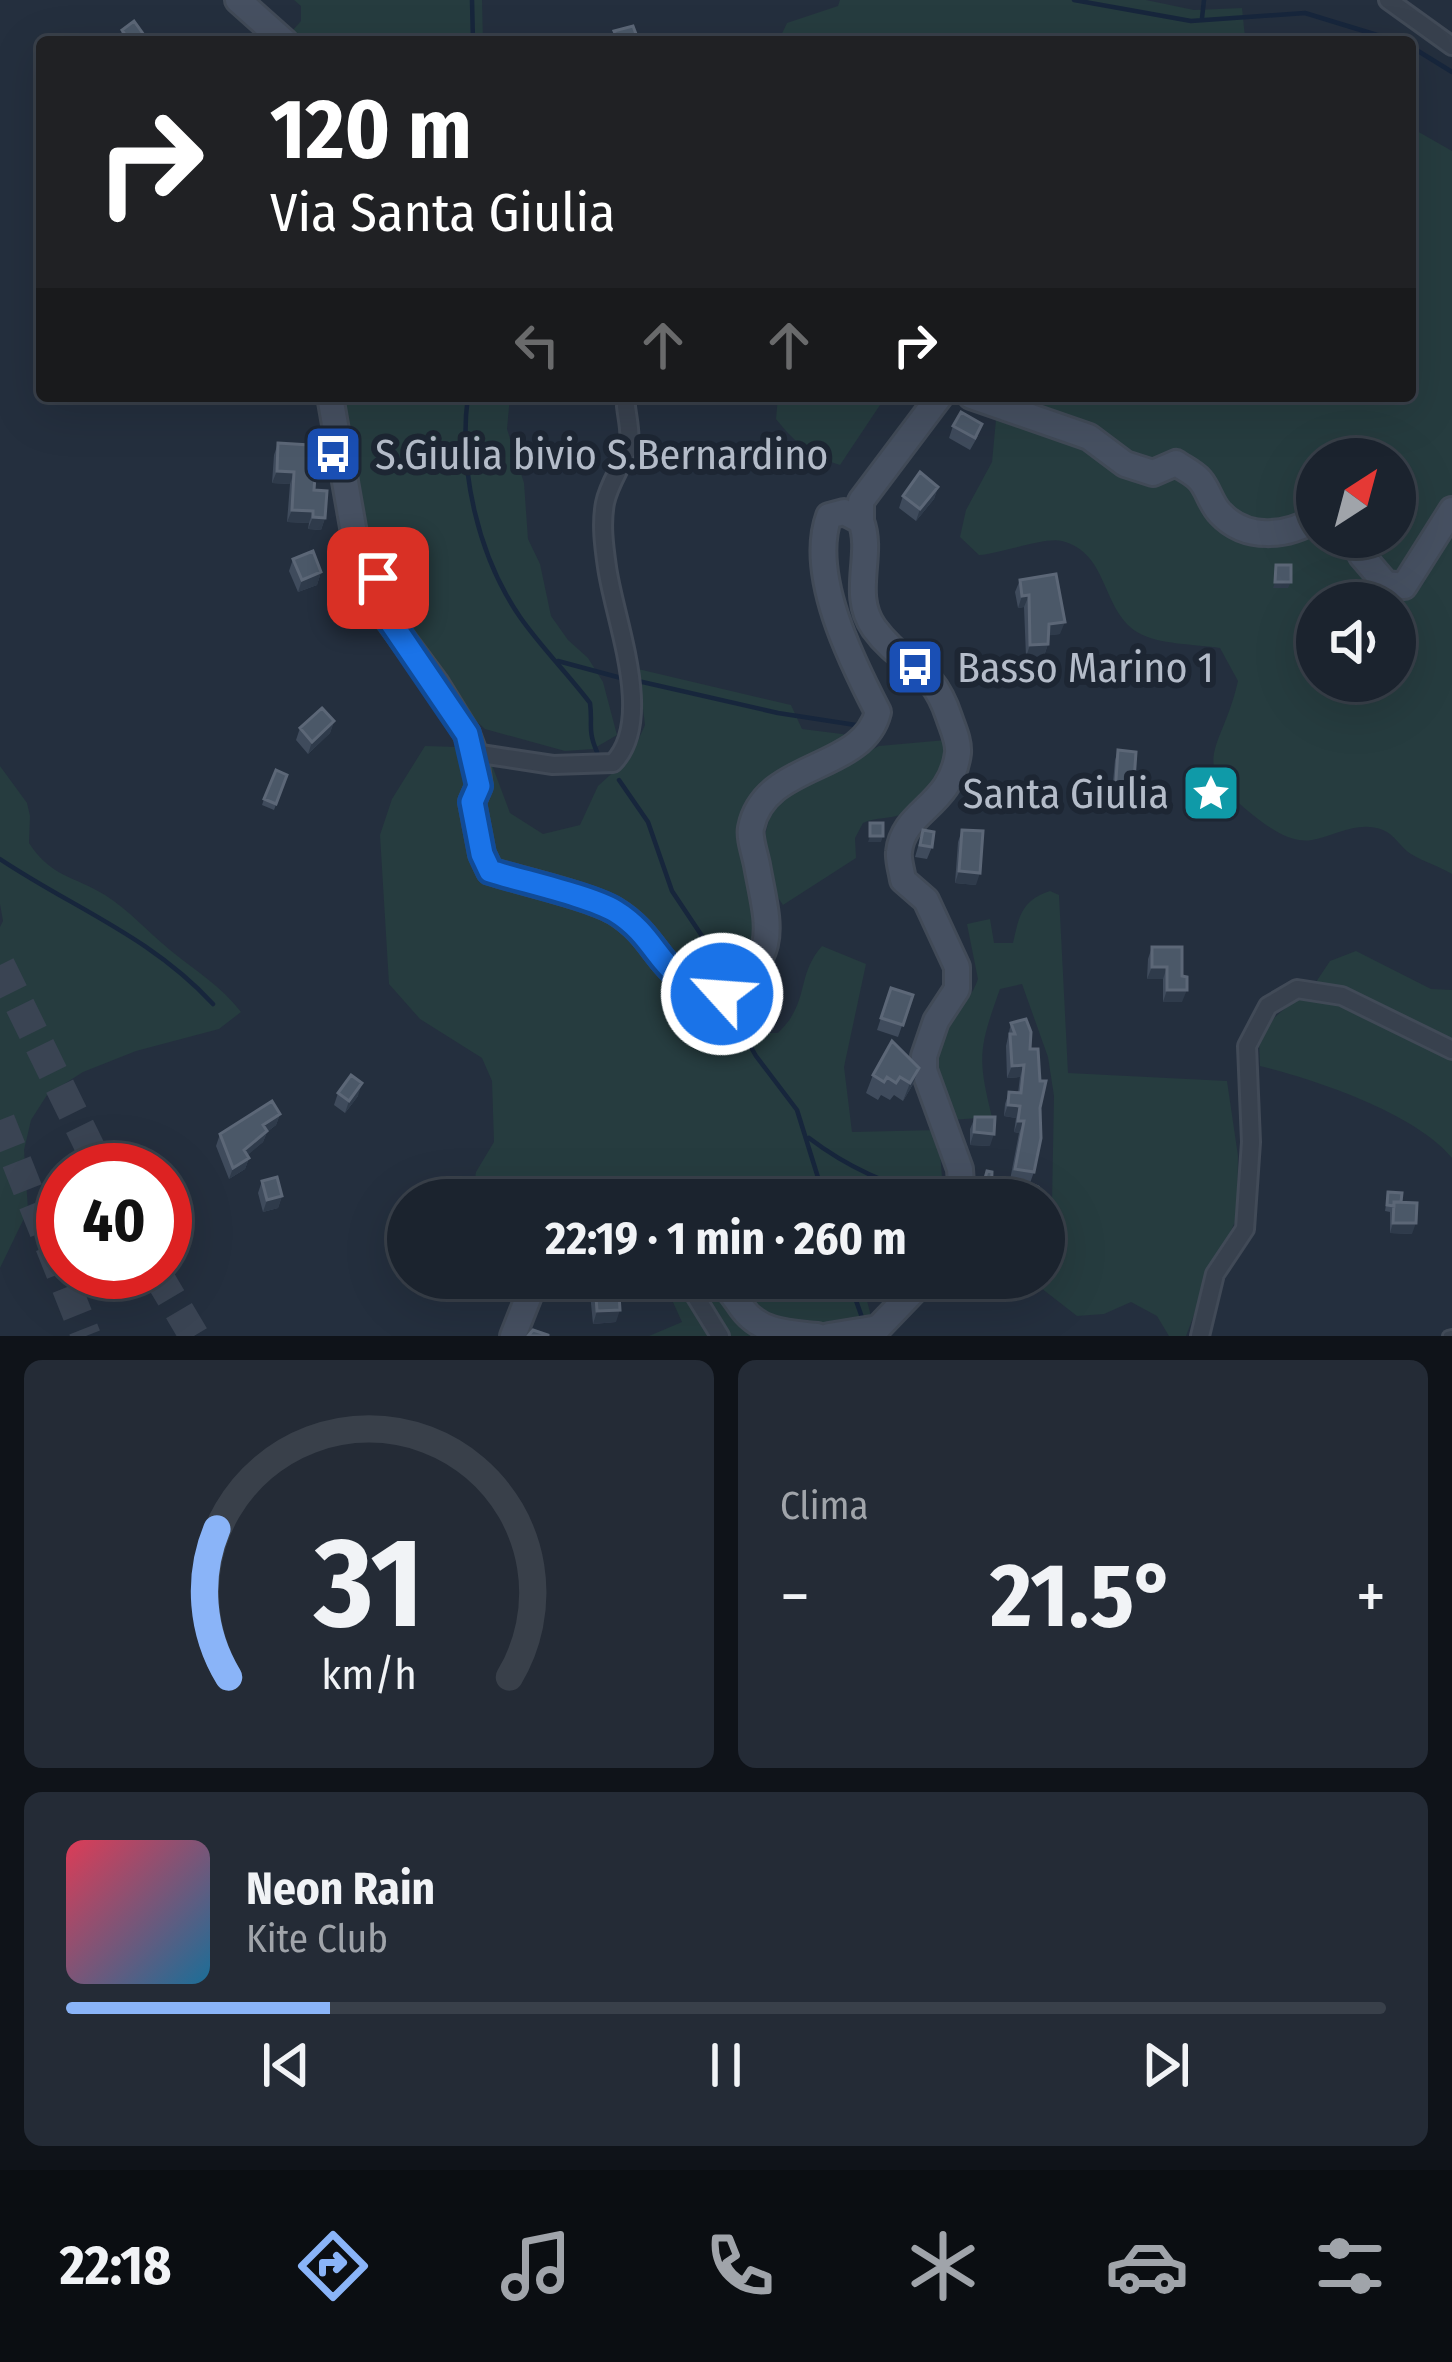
<!DOCTYPE html>
<html lang="it">
<head>
<meta charset="utf-8">
<style>
  body { margin:0; font-family:"Fira Sans Condensed",sans-serif; background:#242b36; color:#f1f3f6; height:100vh; display:flex; flex-direction:column; font-size:45px; white-space:nowrap }
  * { box-sizing:border-box; margin:0 }
  p { font-size:39px; color:#a0a4aa }
  .icon { flex:none; width:66px; height:66px; fill:none; stroke:currentColor; stroke-width:2; stroke-linecap:round; stroke-linejoin:round }
  .map { position:relative; height:1336px; overflow:hidden }
  .panel { display:flex; flex-direction:column; gap:24px; padding:24px; background:#0f1319; flex:1 }
  .panel>* { flex:none }
  .guide { position:absolute; left:36px; top:36px; width:1380px; height:366px; border-radius:12px; box-shadow:0 12px 48px #0002,0 0 0 3px #39404a; background:#202124; color:#fff; overflow:hidden }
  .needle { width:78px; rotate:36deg }
  .buttons { position:absolute; left:1296px; top:438px; display:grid; gap:24px }
  .buttons a { display:grid; place-items:center; width:120px; height:120px; border-radius:50%; background:#1b232e; box-shadow:0 12px 48px #0002,0 0 0 3px #39404a; font-size:60px }
  .speed { position:absolute; left:36px; top:1143px; display:flex; gap:24px; font-size:60px; font-weight:700; text-align:center }
  .speed>* { display:grid; place-content:center; width:156px; height:156px; border-radius:50%; background:#1b232e; box-shadow:0 12px 48px #0002,0 0 0 3px #39404a; line-height:1 }
  .speed .limit { border:18px solid #d22; background:#fff; color:#111 }
  .pin { position:absolute; display:grid; place-items:center; width:102px; height:102px; color:#fff; margin:-51px; border-radius:24px; box-shadow:0 6px 18px #0006 }
  .me { position:absolute; width:132px; margin:-66px; rotate:296deg; stroke-linejoin:round; filter:drop-shadow(0 0 9px #0008) }
  .turn { display:flex; align-items:center; gap:42px; height:252px; padding:0 36px; font-size:54px }
  .turn .icon { width:156px; height:156px; stroke-width:2.5 }
  .turn b { display:block; font-size:84px; line-height:102px }
  .lanes { display:flex; align-items:center; height:114px; padding:0 36px; background:#0003; justify-content:center; gap:60px; direction:ltr }
  .lanes .off { opacity:.35 }
  .big { font-size:90px; font-weight:700; line-height:1.1 }
  .panel .tile { flex:1; display:flex; flex-direction:column; justify-content:center; gap:18px; min-width:0; padding:0 42px; border-radius:18px; background:#242b36 }
  .panel .dial { align-items:center; gap:0 }
  .dial svg { height:312px; overflow:visible; fill:none; stroke:#39404a; stroke-width:7; stroke-linecap:round; text-anchor:middle }
  .dial text { fill:#f1f3f6; stroke:none }
  .song { display:flex; align-items:center; gap:36px }
  .cover { width:144px; height:144px; border-radius:18px; background:linear-gradient(135deg,hsl(350 70% 55%),hsl(200 70% 35%)) }
  .played { height:12px; border-radius:6px; background:linear-gradient(90deg,#8ab4f8 20%,#39404a 20%) }
  .keys { display:flex; justify-content:space-around; direction:ltr }
  .heat { display:flex; justify-content:space-between; align-items:center; font-size:66px; direction:ltr }
  .panel .tiles { flex:1; display:grid; gap:24px; grid-template-columns:1fr 1fr }
  .tile:last-child { grid-column:span 2 }
  .trip { position:absolute; left:387px; top:1179px; width:678px; height:120px; border-radius:60px; background:#1b232e; box-shadow:0 12px 48px #0002,0 0 0 3px #39404a; font-weight:700; line-height:120px; text-align:center }
  .dock { display:flex; height:192px; justify-content:space-around; align-items:center; background:#0b0e12; color:#a0a4aa }
  .dock .icon { width:84px; height:84px }
  .dock .active { color:#8ab4f8 }
  .dock b { font-size:54px; color:#f1f3f6 }
  .map>svg:first-child { display:block }
  .green { fill:#263c3f; fill-rule:evenodd }
  .lines { fill:none; stroke-linecap:round; stroke-linejoin:round }
  .stream { stroke:#17263c; stroke-width:4.5 }
  .highway-tunnel { stroke:#3a4453; stroke-width:30; stroke-dasharray:30 15; stroke-linecap:butt }
  .lane-casing { stroke:#414a57; stroke-width:14 }
  .street-casing { stroke:#414a57; stroke-width:22 }
  .secondary-casing { stroke:#414a57; stroke-width:30 }
  .lane { stroke:#38414e; stroke-width:8 }
  .street { stroke:#38414e; stroke-width:16 }
  .secondary { stroke:#465061; stroke-width:24 }
  .wall { fill:#3f4b5c }
  .shaded-wall { fill:#2f3b4b }
  .building { fill:#4b5868; stroke:#5c6777; stroke-width:3 }
  .route-casing { stroke:#114b97; stroke-width:30 }
  .route { stroke:#1a73e8; stroke-width:21 }
  .labels { text-anchor:middle; stroke-width:12; stroke-linejoin:round; paint-order:stroke }
  .poi-label { font-size:42px; fill:#b4bcc9; stroke:#1d2633; text-anchor:start }
</style>
</head>
<body>
<div class="map">
<svg width="1452" height="1336" viewBox="0 0 1452 1336">
  <rect width="100%" height="100%" fill="#242f3e"/>
  <path class="green" d="M294 0H482L483 42H296L293 30 301 21V6Z
    M840 0H1146L1194 10 1242 8 1245 37 1238 42H778L787 23 838 6Z
    M1410 127 1452 151V874C1439 866 1424 862 1411 854 1401 848 1394 834 1383 830 1359 820 1336 835 1312 840 1294 843 1276 832 1262 822 1182 761 1221 756 1238 681L1220 648C1196 644 1158 645 1137 632 1101 609 1109 553 1062 541 1045 537 1002 553 979 555L960 537 966 510 992 462 997 409 987 396H1410ZM1317 459H1395V537H1317ZM1317 603H1395V681H1317Z
    M339 396H510L507 429 524 483 528 539 540 564 551 616 568 640 588 658 603 682 617 735 593 749 565 751 485 729 465 711 398 610 361 523Z
    M778 396H886L840 465C811 456 795 443 776 419Z
    M638 669 791 705 802 729 850 735 758 794 753 902 757 937 752 955 728 982 745 1020 759 1033H778C811 1001 795 977 822 946L866 964 844 1067 852 1132 938 1130 944 1200H492L474 1185 476 1172 494 1142 492 1081 482 1058 420 1019 389 984 380 835 392 799 425 746 458 747 489 757 510 813 543 834 580 825 598 786 631 756 645 725Z
    M946 740C951 771 933 802 903 814 890 819 876 817 863 823L855 838 856 858 783 905 767 881 763 843 772 808 787 794 879 746Z
    M0 766 27 803 30 816 29 843C51 877 74 876 105 895 129 910 148 932 170 950 196 971 221 986 241 1012L219 1029 136 1051 83 1072 47 1095 31 1120 24 1150 28 1210 0 1268V927L3 921 0 904Z
    M1050 891 1059 895 1068 1073 1227 1081 1238 1156 1237 1218 1208 1278 1186 1336H1169L1157 1316 1131 1302 1104 1314 1077 1316 1041 1288 1060 1266 1044 1256V1226L1052 1201 1054 1096 1048 1057 1022 984 1000 989C979 1048 977 1057 992 1117L951 1120C941 1089 931 1058 948 1027 957 1010 972 998 978 979L967 924 990 919 994 943H1013C1019 916 1022 900 1050 891Z
    M1356 951 1431 989 1452 990V1158C1415 1113 1316 1080 1260 1066L1259 1039 1275 1017 1316 982 1330 961Z
    M662 1278H710L773 1336H649L682 1322Z
    M732 1278H861L872 1320C843 1324 803 1333 775 1317 760 1309 745 1290 732 1278Z"/>
  <g class="lines">
    <path class="stream" d="M472 0 473 42
      M1074 0 1191 21 1305 13 1400 42
      M1202 18 1204 0
      M1410 46 1452 72
      M468 396C458 469 478 556 520 617 541 647 568 674 590 703 593 725 587 729 597 752
      M558 661 621 678
      M638 681 778 713 862 726
      M619 780 648 822 672 891 702 936 717 982
      M0 859C75 909 150 936 213 1004
      M726 1004 756 1056 797 1110 825 1200
      M809 1138C847 1167 892 1187 938 1198
      M848 1278 864 1323"/>
    <path class="highway-tunnel" d="M0 965 101 1170
      M0 1120 86 1336
      M156 1272 194 1336"/>
    <g class="lane-casing">
      <path id="lane" d="M1448 1336 1452 1335"/>
    </g>
    <g class="street-casing">
      <path id="street" d="M1388 0 1452 46
        M474 753 553 765 613 763C656 720 614 619 607 567 604 546 601 524 605 503 609 482 626 461 629 443 631 432 627 417 626 406
        M679 1278 691 1289 720 1336
        M1200 1336 1215 1274 1245 1229 1251 1142 1247 1046 1268 1006 1297 989 1342 996 1452 1050"/>
    </g>
    <g class="secondary-casing">
      <path id="secondary" d="M238 0 285 42
        M330 396 354 533 378 578 385 615 436 684 467 734 474 753 479 786 472 802 482 854 490 871C522 881 589 896 615 911 664 941 656 982 722 994 782 956 768 926 757 865 755 854 749 838 751 828 764 761 863 772 878 712 851 660 808 574 829 516L844 512 861 521C874 555 850 594 874 628 903 668 931 662 949 717 953 729 959 741 958 753 951 807 903 810 899 852 898 860 902 872 903 880L926 900 957 967V989L936 1021 924 1056V1070L960 1169 962 1200
        M971 396 1089 437 1125 464 1153 473 1176 463C1183 468 1194 473 1200 480 1208 489 1211 504 1220 513 1246 541 1287 537 1317 518
        M861 521V501L940 396
        M1352 537 1362 556 1386 584 1404 586 1452 510
        M715 1278C729 1288 733 1295 742 1308 760 1333 789 1333 817 1336
        M513 1336 536 1278
        M829 1336 878 1328 926 1278"/>
    </g>
    <use href="#lane" class="lane"/>
    <use href="#street" class="street"/>
    <use href="#secondary" class="secondary"/>
  </g>
  <path class="wall" d="M122 30 149 42H119Z
    M953 426 978 436 970 450 949 438Z
    M278 443 309 476 325 518 321 530 308 529 309 523 287 522 290 484 272 483 274 455Z
    M938 487 934 499 916 521 899 508 903 496Z
    M293 559 321 572 317 585 298 592 289 571Z
    M1020 580 1060 634 1049 635 1048 644 1044 656 1026 657 1024 607 1018 608 1015 592Z
    M334 721 330 733 308 754 296 740 300 728Z
    M1118 750 1133 795 1129 805 1111 804 1115 760Z
    M287 775 274 810 262 805 264 799Z
    M923 830 932 847 927 859 915 857Z
    M962 830 976 885 955 883 958 842Z
    M1152 947H1182V1002H1163V979H1147L1148 959Z
    M891 988 913 995 898 1037 877 1030Z
    M1011 1023 1030 1049 1040 1108 1034 1172 1030 1183 1033 1200H1009L1011 1194 1020 1196 1026 1183 1010 1180 1019 1133 1014 1132 1016 1118 1004 1116 1005 1104 1009 1092 1018 1093 1020 1077 1007 1078 1006 1046Z
    M919 1068 912 1086 903 1101 894 1095 890 1100 881 1095 878 1100 866 1093 873 1075Z
    M338 1093 358 1096 345 1113 334 1105Z
    M280 1114 276 1125 267 1132 263 1142 247 1155 249 1158 245 1169 229 1179 216 1146 220 1134Z
    M975 1117 990 1146 970 1145V1129Z
    M262 1181 282 1196 278 1208 263 1212 258 1193Z
    M1388 1192 1401 1202 1412 1234 1390 1233V1212L1385 1211Z
    M1013 1278H1039L1033 1289Z
    M595 1281 616 1322 593 1324 590 1293Z"/>
  <path class="shaded-wall" d="M277 471 294 472 290 484 272 483Z
    M938 487 934 499 916 521 920 509Z
    M292 510 313 511 309 523 287 522Z
    M313 517 325 518 321 530 308 529Z
    M321 572 317 585 298 592 302 580Z
    M1275 582H1291L1288 588H1273Z
    M1029 595 1024 607 1018 608 1022 596Z
    M1065 622 1060 634 1045 636 1049 624Z
    M1048 644 1044 656 1026 657 1030 645Z
    M334 721 330 733 308 754 312 742Z
    M1115 794 1133 795 1129 805 1111 804Z
    M870 836H883L881 842H868Z
    M959 871 980 873 976 885 955 883Z
    M1152 967H1167L1163 979H1147Z
    M1167 990H1187L1182 1002H1163Z
    M1024 1065 1020 1077 1007 1078 1012 1066Z
    M919 1068 912 1086 903 1101 910 1083Z
    M362 1083 358 1096 345 1113 349 1101Z
    M1008 1105 1020 1106 1016 1118 1004 1116Z
    M280 1114 276 1125 267 1132 263 1142 240 1162 244 1150 263 1125Z
    M1018 1121H1024L1019 1133 1014 1132Z
    M974 1132 994 1134 990 1146 970 1145Z
    M249 1158 245 1169 229 1179 233 1168Z
    M282 1196 278 1208 263 1212 267 1200Z
    M1393 1223H1416L1412 1234 1390 1233Z
    M620 1310 616 1322 593 1324 597 1311Z"/>
  <path class="building" d="M134 21 149 42H130L122 30Z
    M633 26 639 42H619L614 31Z
    M961 412 982 424 975 438 953 426Z
    M278 443 309 445V476L315 477 314 490 327 491 325 518 313 517V511L292 510 294 472 277 471Z
    M920 472 938 487 920 509 903 496Z
    M313 551 321 572 302 580 293 559Z
    M1276 565H1291V582H1275Z
    M1056 574 1065 622 1049 624 1048 644 1030 645 1029 595 1022 596 1020 580Z
    M322 708 334 721 312 742 300 728Z
    M1118 750 1136 752 1133 795 1115 794Z
    M276 770 287 775 276 804 264 799Z
    M870 823H883V836H870Z
    M923 830 934 832 932 847 920 845Z
    M962 830 983 831 980 873 959 871Z
    M1152 947H1182V976L1187 977V990H1167V967H1152Z
    M891 988 913 995 903 1025 881 1018Z
    M1026 1019 1031 1032 1030 1049H1038L1040 1081H1046L1040 1108 1041 1138 1034 1172 1015 1169 1024 1121H1018L1020 1106 1008 1105 1009 1092 1021 1093 1024 1065 1012 1066 1010 1034H1015L1011 1023Z
    M892 1041 919 1068 910 1083 900 1077 896 1083 887 1077 884 1082 873 1075Z
    M351 1075 362 1083 349 1101 338 1093Z
    M272 1101 280 1114 263 1125 267 1131 244 1150 249 1158 233 1168 220 1134Z
    M975 1117H995L994 1134 974 1132Z
    M987 1171 992 1172 991 1200H979Z
    M277 1177 282 1196 267 1200 262 1181Z
    M1026 1182 1038 1187 1032 1200H1011V1194L1020 1196Z
    M1388 1192 1402 1193 1401 1202H1394V1206L1387 1205Z
    M1394 1202 1417 1203 1416 1223H1393Z
    M618 1279 620 1310 597 1311 595 1281Z
    M533 1330 548 1335V1336H528Z"/>
  <g class="lines">
    <g class="route-casing">
      <path id="route" d="M378 578 386 615 467 734 479 786 472 802 482 854 490 871C521 881 590 896 615 911 664 941 656 982 722 994"/>
    </g>
    <use href="#route" class="route"/>
  </g>
  <defs>
    <g id="bus-square" transform="scale(3)"><rect x="-9" y="-9" width="18" height="18" rx="4" fill="#1a4fb4" stroke="#1d2633"/><path d="M-5-6H5V4H4V6H2V4H-2V6H-4V4H-5ZM-3.5-4V0h7V-4ZM-3.5 1.2v1.5H-2V1.2ZM2 1.2v1.5H3.5V1.2Z" fill="#fff"/></g>
    <g id="sight-square" transform="scale(3)"><rect x="-9" y="-9" width="18" height="18" rx="4" fill="#0f9aa8" stroke="#1d2633"/><path d="M0-6L1.8-2.2L6-1.7L2.9 1.2L3.7 5.4L0 3.3L-3.7 5.4L-2.9 1.2L-6-1.7L-1.8-2.2Z" fill="#fff"/></g>
  </defs>
  <g fill-rule="evenodd">
    <use href="#bus-square" x="333" y="454"/>
    <use href="#bus-square" x="915" y="667"/>
    <use href="#sight-square" x="1211" y="793"/>
  </g>
  <g class="labels">
    <g class="poi-label">
      <text x="375" y="469">S.Giulia bivio S.Bernardino</text>
      <text x="957" y="682">Basso Marino 1</text>
      <text x="1169" y="808" text-anchor="end">Santa Giulia</text>
    </g>
  </g>
</svg>
<div class="buttons">
<a><svg class="needle" viewBox="-14 -14 28 28"><path d="M0-13l5 13h-10z" fill="#e53935"/><path d="M0 13l5-13h-10z" fill="#a0a4aa"/></svg></a>
<a><svg class="icon" aria-label="sound" viewBox="0 0 24 24"><path d="M4 9h4l5-4v14l-5-4H4zM17 9q2 3 0 6"/></svg></a>
</div>
<div class="speed"><div class="limit">40</div></div>
<div class="pin" style="left:378px;top:578px;background:#d93025"><svg class="icon" aria-label="arrive" viewBox="0 0 24 24"><path d="M6 21V4h12l-3 4 3 4H6"/></svg></div>
<svg class="me" style="left:722px;top:994px" viewBox="-20 -20 40 40"><circle r="17" fill="#1a73e8" stroke="#fff" stroke-width="3"/><path d="M0-11L8 9 0 5-8 9z" fill="#fff"/></svg>
<div class="trip">22:19 · 1 min · 260 m</div>
<div class="guide">
<div class="turn"><svg class="icon" aria-label="right" viewBox="0 0 24 24"><path d="M7 20v-9h11M14 6l5 5-5 5"/></svg><div><b>120 m</b>Via Santa Giulia</div></div>
<div class="lanes"><svg class="icon off" aria-label="left" viewBox="0 0 24 24"><path d="M17 20v-9H6M10 6l-5 5 5 5"/></svg><svg class="icon off" aria-label="ahead" viewBox="0 0 24 24"><path d="M12 20V5M6 11l6-6 6 6"/></svg><svg class="icon off" aria-label="ahead" viewBox="0 0 24 24"><path d="M12 20V5M6 11l6-6 6 6"/></svg><svg class="icon" aria-label="right" viewBox="0 0 24 24"><path d="M7 20v-9h11M14 6l5 5-5 5"/></svg></div>
</div>
</div>
<section class="panel">
<div class="tiles">
<div class="tile dial"><svg viewBox="0 0 100 80">
<path d="M14 69A42 42 0 1 1 86 69"/>
<path d="M14 69A42 42 0 0 1 11 31" stroke="#8ab4f8"/>
<text x="50" y="56" font-size="32" font-weight="700">31</text>
<text x="50" y="72" font-size="11">km/h</text>
</svg></div>
<div class="tile"><p>Clima</p>
<div class="heat"><a>−</a><b class="big">21.5°</b><a>+</a></div>
</div>
<div class="tile">
<div class="song"><i class="cover"></i><div><b>Neon Rain</b><p>Kite Club</p></div></div>
<div class="played"></div>
<div class="keys"><svg class="icon" aria-label="previous" viewBox="0 0 24 24"><path d="M18 5L8 12l10 7zM5 5v14"/></svg><svg class="icon" aria-label="pause" viewBox="0 0 24 24"><path d="M8 5v14M16 5v14"/></svg><svg class="icon" aria-label="next" viewBox="0 0 24 24"><path d="M6 5l10 7-10 7zM19 5v14"/></svg></div>
</div>
</div>
</section>
<nav class="dock">
<b>22:18</b>
<svg class="icon active" aria-label="directions" viewBox="0 0 24 24"><path d="M12 3l9 9-9 9-9-9zM9 14v-3h6M13 9l2 2-2 2"/></svg>
<svg class="icon" aria-label="music" viewBox="0 0 24 24"><path d="M9 18V5l10-2v13"/><circle cx="6" cy="18" r="3"/><circle cx="16" cy="16" r="3"/></svg>
<svg class="icon" aria-label="phone" viewBox="0 0 24 24"><path d="M5 4h4l2 5-3 2q2 4 5 5l2-3 5 2v4C11 20 4 13 5 4z"/></svg>
<svg class="icon" aria-label="climate" viewBox="0 0 24 24"><path d="M12 3v18M4 7l16 10M4 17L20 7"/></svg>
<svg class="icon" aria-label="car" viewBox="0 0 24 24"><path d="M5 17H2v-5l4-1 3-4h7l3 4 3 1v5h-3M9 17h6M6 11h13"/><circle cx="7" cy="17" r="2"/><circle cx="17" cy="17" r="2"/></svg>
<svg class="icon" aria-label="filters" viewBox="0 0 24 24"><path d="M4 7h16M4 17h16"/><circle cx="9" cy="7" r="2"/><circle cx="15" cy="17" r="2"/></svg>
</nav>
</body>
</html>
